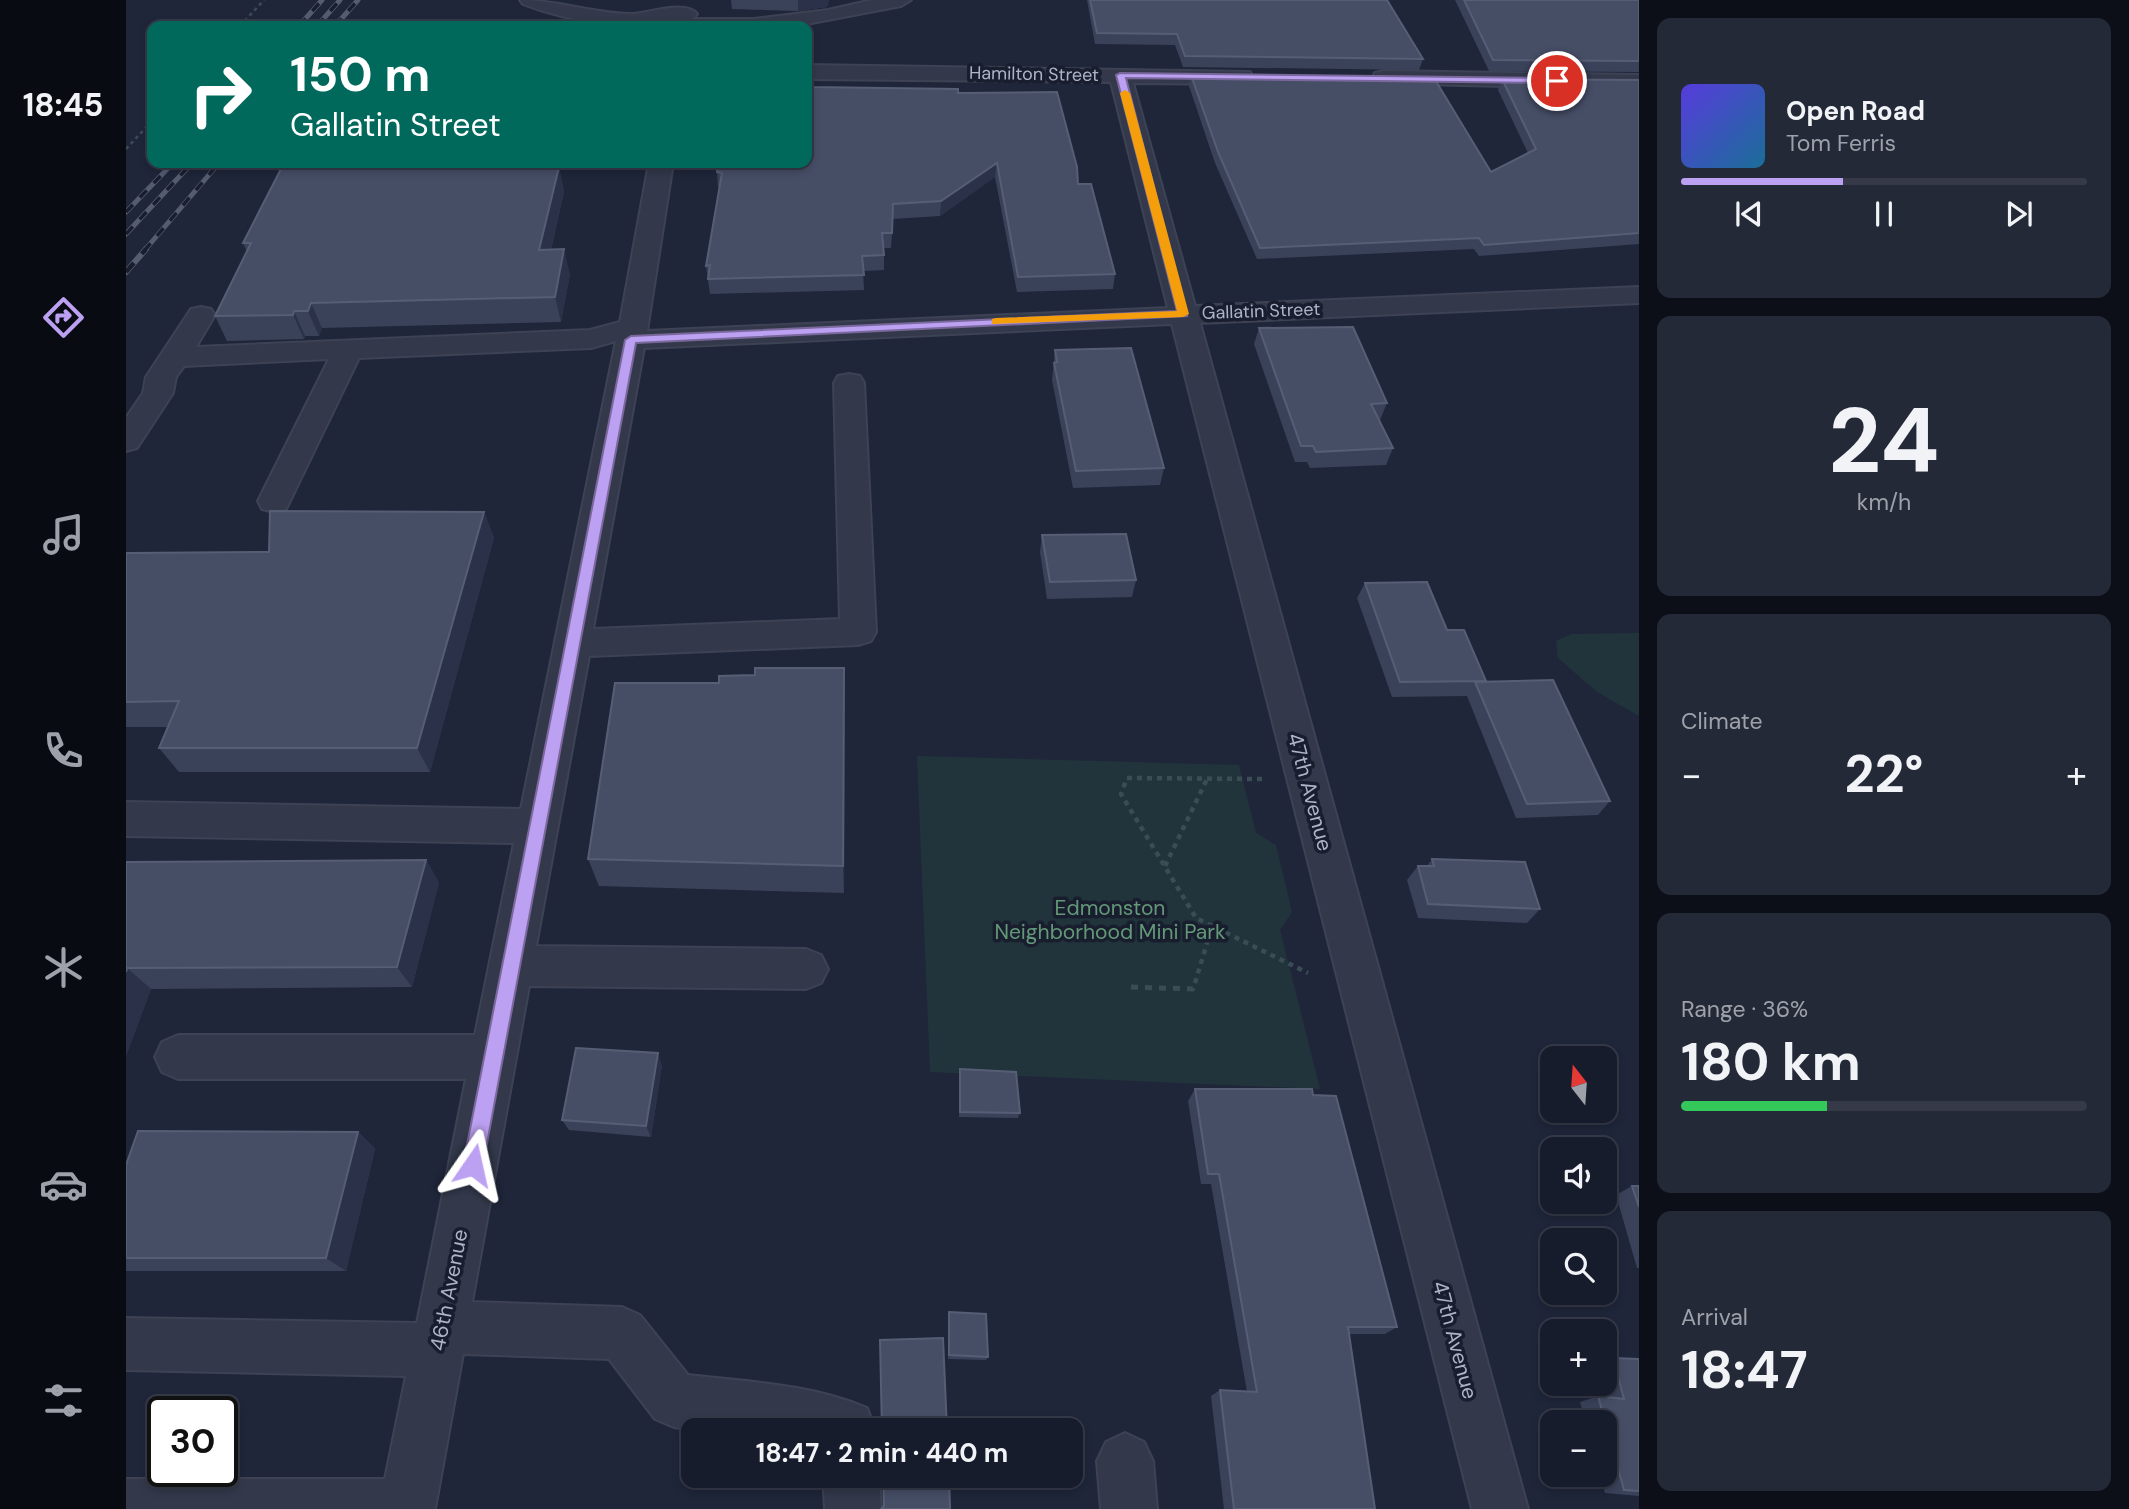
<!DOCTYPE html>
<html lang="en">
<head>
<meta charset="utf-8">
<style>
  body { margin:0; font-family:"DM Sans",sans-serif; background:#242938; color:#f1f3f6; height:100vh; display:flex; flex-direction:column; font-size:26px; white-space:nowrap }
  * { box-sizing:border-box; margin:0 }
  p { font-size:23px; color:#9ea1a9 }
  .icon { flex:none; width:38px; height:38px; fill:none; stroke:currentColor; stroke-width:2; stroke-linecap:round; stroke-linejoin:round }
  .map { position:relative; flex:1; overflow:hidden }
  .sheet { display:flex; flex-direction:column; gap:18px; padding:18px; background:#0d0f18; width:490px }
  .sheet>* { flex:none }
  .hud { position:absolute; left:21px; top:21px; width:665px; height:147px; border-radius:14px; box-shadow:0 4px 10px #0003,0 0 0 2px #363a48; background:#00695c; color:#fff; overflow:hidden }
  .needle { width:46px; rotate:343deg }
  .tools { position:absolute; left:1414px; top:1046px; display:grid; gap:14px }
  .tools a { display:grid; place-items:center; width:77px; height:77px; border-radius:14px; background:#171c2c; box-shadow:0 4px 10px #0003,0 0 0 2px #363a48; font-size:35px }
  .speed { position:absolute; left:21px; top:1396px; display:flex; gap:14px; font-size:35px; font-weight:700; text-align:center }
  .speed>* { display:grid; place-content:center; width:91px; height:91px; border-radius:50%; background:#171c2c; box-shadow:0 4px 10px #0003,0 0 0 2px #363a48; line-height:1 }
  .speed .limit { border:4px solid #111; border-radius:10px; background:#fff; color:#111 }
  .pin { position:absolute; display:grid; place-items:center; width:60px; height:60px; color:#fff; margin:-30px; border:4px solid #fff; border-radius:50%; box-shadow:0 2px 7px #0007 }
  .me { position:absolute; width:77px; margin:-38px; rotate:11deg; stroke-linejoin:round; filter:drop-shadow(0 0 5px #0008) }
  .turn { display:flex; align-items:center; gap:24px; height:147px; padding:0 28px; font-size:32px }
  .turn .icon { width:91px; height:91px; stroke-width:2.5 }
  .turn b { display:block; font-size:49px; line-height:60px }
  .big { font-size:52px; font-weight:700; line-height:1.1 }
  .sheet .card { flex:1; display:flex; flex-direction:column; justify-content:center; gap:10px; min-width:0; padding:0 24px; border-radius:14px; background:#242938 }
  .sheet .dial { align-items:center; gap:0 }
  .dial b { font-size:91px; line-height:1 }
  .song { display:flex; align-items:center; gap:21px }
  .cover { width:84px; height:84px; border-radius:10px; background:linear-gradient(135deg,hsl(250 70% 55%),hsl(200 70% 35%)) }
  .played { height:7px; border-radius:4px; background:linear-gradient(90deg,#bca0f2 40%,#363a48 40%) }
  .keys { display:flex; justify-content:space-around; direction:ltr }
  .heat { display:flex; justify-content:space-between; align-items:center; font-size:38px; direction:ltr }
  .charge { height:10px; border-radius:5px; background:linear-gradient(90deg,#34c759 36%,#363a48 0) }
  .trip { position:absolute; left:555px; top:1418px; width:402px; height:70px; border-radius:14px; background:#171c2c; box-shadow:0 4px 10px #0003,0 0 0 2px #363a48; font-weight:700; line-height:70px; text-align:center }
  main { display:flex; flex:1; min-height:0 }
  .tab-bar { display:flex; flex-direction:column; width:126px; justify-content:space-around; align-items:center; background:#090b12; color:#9ea1a9 }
  .tab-bar .icon { width:49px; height:49px }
  .tab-bar .active { color:#bca0f2 }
  .tab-bar b { font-size:32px; color:#f1f3f6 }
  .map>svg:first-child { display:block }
  .green { fill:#21343b }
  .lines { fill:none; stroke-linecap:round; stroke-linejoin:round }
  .minor-casing { stroke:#3d4254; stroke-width:4 }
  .path-far2 { stroke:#3a4d54; stroke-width:2.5; stroke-dasharray:3.5 3.5; stroke-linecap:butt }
  .path-far1 { stroke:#3a4d54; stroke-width:4.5; stroke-dasharray:5 5; stroke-linecap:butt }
  .path { stroke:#3a4d54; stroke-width:5; stroke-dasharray:7 7; stroke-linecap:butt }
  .minor { fill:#33394b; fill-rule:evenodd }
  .rail-far1-casing { stroke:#555c72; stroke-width:5 }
  .rail-casing { stroke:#555c72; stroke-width:6 }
  .rail-far1 { stroke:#191e2f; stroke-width:3.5; stroke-dasharray:10; stroke-linecap:butt }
  .rail { stroke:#191e2f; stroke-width:4.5; stroke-dasharray:12; stroke-linecap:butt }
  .wall { fill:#3a425a }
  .shaded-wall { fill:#2a3148 }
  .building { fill:#464e66; stroke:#565e75; stroke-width:2 }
  .route { fill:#bca0f2; stroke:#7a689d; stroke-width:2 }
  .slow { fill:#f59e0b }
  .labels { text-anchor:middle; stroke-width:7; stroke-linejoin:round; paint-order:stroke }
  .far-street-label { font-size:18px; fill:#aeb3c7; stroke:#191e2f }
  .street-label { font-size:21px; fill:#aeb3c7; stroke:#191e2f }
  .park-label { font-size:21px; fill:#639978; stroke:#191e2f }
</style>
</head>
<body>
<main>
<nav class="tab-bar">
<b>18:45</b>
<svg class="icon active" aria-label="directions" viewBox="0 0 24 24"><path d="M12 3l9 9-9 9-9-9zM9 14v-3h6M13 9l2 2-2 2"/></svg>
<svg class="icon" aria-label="music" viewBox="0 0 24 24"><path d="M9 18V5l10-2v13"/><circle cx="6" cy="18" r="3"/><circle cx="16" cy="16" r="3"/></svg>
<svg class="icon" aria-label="phone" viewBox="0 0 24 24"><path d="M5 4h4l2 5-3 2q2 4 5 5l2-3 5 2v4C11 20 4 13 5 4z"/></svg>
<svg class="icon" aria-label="climate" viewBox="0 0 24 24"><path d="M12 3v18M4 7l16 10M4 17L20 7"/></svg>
<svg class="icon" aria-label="car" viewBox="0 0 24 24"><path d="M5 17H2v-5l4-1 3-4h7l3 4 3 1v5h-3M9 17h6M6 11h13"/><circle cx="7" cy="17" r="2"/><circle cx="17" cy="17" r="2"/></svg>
<svg class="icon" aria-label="filters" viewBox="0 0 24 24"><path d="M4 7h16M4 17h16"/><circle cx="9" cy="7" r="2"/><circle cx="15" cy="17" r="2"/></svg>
</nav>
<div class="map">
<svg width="1513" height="1509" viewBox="0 0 1513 1509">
  <rect width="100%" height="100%" fill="#1f263a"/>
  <path class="green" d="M1513 633V716L1471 692 1432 658 1430 641 1446 634Z
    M791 756 1113 765 1130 833 1150 845 1166 912 1154 930 1194 1089 804 1072Z"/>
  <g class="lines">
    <g class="minor-casing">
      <path id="minor" d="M394 0C432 0 468 14 507 14 523 13 560 0 571 14L567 19H627L702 10 746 0H785L775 6 670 26H549L551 21C497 28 448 24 397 4Z
        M681 65 1124 72 1127 77 1124 82 1116 84 1007 83 1069 306 1513 287V303L1074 323 1402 1509H1346L1046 324 518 348 467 629 714 619 708 383 712 376 723 374 734 376 738 383 750 632 745 641 732 645 463 656 410 946 680 949 695 955 702 969 695 983 680 989 403 986 346 1302 496 1307 514 1315 562 1375C622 1382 684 1384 741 1408L749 1430H572L548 1427 529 1419 483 1359 337 1354 309 1509H0V1479H259L280 1376 0 1370V1318L291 1323 340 1079H52L36 1072 29 1057 36 1042 52 1035H349L388 843 0 836V802L395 809 490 341 465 348 233 358 164 501 160 509 148 512 136 509 132 501 203 359 58 366 50 377 47 393 11 448 0 451V418L17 393 20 377 61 315 65 309 75 307 85 309 89 315 70 347 464 330 494 322 523 163H547L521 331 1042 308 985 82 681 79Z
        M1257 71 1513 75V89L1249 83 1246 78 1249 73Z
        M999 1433 1018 1442 1027 1461 1031 1509H975L971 1461 980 1442Z
        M697 1475H753L755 1509H699Z"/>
    </g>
    <path class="path-far2" d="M114 26 138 0
      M0 149 26 121"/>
    <path class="path-far1" d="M1136 779 1001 778 995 794 1070 918 1182 973
      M1039 866 1081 779
      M1069 983 1086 926"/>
    <path class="path" d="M1005 987 1067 989 1069 981"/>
    <use href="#minor" class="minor"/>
    <g class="rail-far1-casing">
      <path id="rail-far1" d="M173 26 196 0
        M191 26 214 0
        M209 26 232 0
        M0 212 47 163
        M0 234 66 163
        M18 251 93 163"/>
    </g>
    <g class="rail-casing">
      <path id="rail" d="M0 272 20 249"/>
    </g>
    <use href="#rail-far1" class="rail-far1"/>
    <use href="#rail" class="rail"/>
  </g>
  <path class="wall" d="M605 0H703L701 7 672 11 606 9Z
    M961 0H1261L1297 59 1293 70 1057 67 1049 45 969 44Z
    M1329 0H1513V72L1363 71Z
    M1065 75 1365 172 1402 153 1372 90 1376 79 1513 80V244L1353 256 1348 249 1131 259 1089 163 1063 86Z
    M686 82V87L832 93 952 184 989 274 987 289 891 292 869 177 814 216 767 219 765 248H758V270L737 271 738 290 584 294 580 266 593 187H592L591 172Z
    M158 163H416L417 167H433L438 192 425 250 444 274 435 322 196 328 193 336H179L178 339 101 341 89 316 121 252 117 243Z
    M1133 328 1261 403 1254 420H1253L1267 448 1260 465 1184 468 1181 462H1169L1128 344Z
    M929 350 1038 468 1034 485 947 488 926 380Z
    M358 512 368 538 304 772H53L33 748 42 727H0V553L143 552Z
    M916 535 1010 580 1006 597 921 599 914 552Z
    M1239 583 1321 630 1360 681 1359 682 1484 801 1472 815 1390 818 1341 696 1266 697 1231 598Z
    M718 668 719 698 718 893 473 886 462 859 593 683 629 675Z
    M1306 859 1414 909 1401 923 1292 918 1281 880 1292 866H1301Z
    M300 860 313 883 286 987 25 989 0 1056V862Z
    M536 1065 525 1137 443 1130 436 1120Z
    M834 1069 894 1113 892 1118 833 1117Z
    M1069 1089 1187 1095 1271 1327 1259 1334H1223L1249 1509H1098L1085 1396 1094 1390 1121 1392 1085 1184H1075L1062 1101Z
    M232 1132 249 1149 220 1271H0V1165Z
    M1506 1186H1513V1268H1511L1490 1195Z
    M823 1312 862 1357 860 1360 822 1359Z
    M1487 1358 1513 1359V1496L1479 1493 1474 1475H1479V1423H1460L1454 1402 1472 1396 1478 1397 1475 1384H1479V1361Z"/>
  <path class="shaded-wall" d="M672 0H703L701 7 672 11Z
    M412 163H416L420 180 411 168Z
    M871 163 869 177 814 216 815 201Z
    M433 167 438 192 419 275 413 250Z
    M438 249 444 274 435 322 429 297Z
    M185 303 196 328 193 336 182 311Z
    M168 311 179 336 178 339 167 315Z
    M358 512 368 538 304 772 291 748Z
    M718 668 719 698 718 893 717 866Z
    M300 860 313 883 286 987 271 967Z
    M1 968 25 989 0 1056V972Z
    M532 1053 536 1065 525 1137 520 1126Z
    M232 1132 249 1149 220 1271 200 1258Z"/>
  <path class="building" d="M964 0H1261L1297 59 1059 56 1051 34 971 33Z
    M1338 0H1513V61L1367 60Z
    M1065 75 1308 78 1365 172 1410 149 1376 79 1513 80V233L1358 245 1353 238 1134 248 1092 152Z
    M681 82H686L685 87 832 89V93L931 92 951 167 952 184H965L989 274 892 277 871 163 815 201 767 204 766 233H756L758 255 736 256 738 275 582 279 584 265 580 266 596 173 591 172 593 163H681Z
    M158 163H412L411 168 433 167 413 250 438 249 429 297 185 303 182 311H168L167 315 89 316 125 243H117Z
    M1227 327 1261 403 1245 404 1267 448 1190 452 1187 446H1175L1133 328Z
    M1005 348 1038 468 950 471 928 363 931 362 929 350Z
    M144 511 358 512 291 748H33L53 701 0 702V553L143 552Z
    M1000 534 1010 580 924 582 916 535Z
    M1301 582 1321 630H1338L1360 681 1274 682 1239 583Z
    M629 668H718L717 866 462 859 489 683H593V676L629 675Z
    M1427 680 1484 801 1401 804 1349 682Z
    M1306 859 1399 862 1414 909 1302 904 1292 866H1308Z
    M300 860 271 967 1 968 0 972V862Z
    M450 1048 532 1053 520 1126 436 1120Z
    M834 1069 890 1072 894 1113 834 1112Z
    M1069 1089H1186L1187 1095 1210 1096 1271 1327H1222L1249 1509H1108L1094 1390 1131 1392 1093 1174H1082Z
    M12 1131 232 1132 200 1258H0V1165Z
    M1506 1186H1513V1207Z
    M823 1312 860 1314 862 1357 823 1355Z
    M817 1338 821 1430H756L754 1340Z
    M1487 1358 1513 1359V1491L1498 1490 1472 1396 1498 1399Z
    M757 1475H823L824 1509H755L758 1506Z"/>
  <path class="route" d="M994 73 1431 78 1436 81 1431 83 1000 78 1061 316 510 343 357 1165 354 1172 347 1175 340 1172 337 1165 499 340 505 336 1051 311 990 75Z"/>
  <path class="slow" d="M999 90 1004 93 1063 314 1057 317 866 324V319L870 318 1051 311 994 93Z"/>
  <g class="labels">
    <g class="far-street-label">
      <text transform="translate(908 74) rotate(1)" y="6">Hamilton Street</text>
      <text transform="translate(1135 311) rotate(-2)" y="6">Gallatin Street</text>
    </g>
    <g class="street-label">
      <text transform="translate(1184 792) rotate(75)" y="7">47th Avenue</text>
      <text transform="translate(323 1290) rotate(-79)" y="7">46th Avenue</text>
      <text transform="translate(1329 1340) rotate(75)" y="7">47th Avenue</text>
    </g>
    <g class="park-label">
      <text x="984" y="915">Edmonston<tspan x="984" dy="24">Neighborhood Mini Park</tspan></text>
    </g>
  </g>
</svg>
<div class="tools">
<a><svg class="needle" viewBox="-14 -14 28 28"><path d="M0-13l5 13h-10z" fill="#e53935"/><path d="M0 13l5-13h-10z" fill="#9ea1a9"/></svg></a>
<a><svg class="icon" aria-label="sound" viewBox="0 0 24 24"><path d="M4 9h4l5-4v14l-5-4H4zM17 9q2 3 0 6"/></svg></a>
<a><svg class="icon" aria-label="search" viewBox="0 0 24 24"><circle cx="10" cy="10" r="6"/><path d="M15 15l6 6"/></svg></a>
<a>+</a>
<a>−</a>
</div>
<div class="speed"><div class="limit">30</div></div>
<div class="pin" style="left:1431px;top:81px;background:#d93025"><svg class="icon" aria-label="arrive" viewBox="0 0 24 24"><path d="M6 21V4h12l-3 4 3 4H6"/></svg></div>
<svg class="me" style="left:347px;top:1165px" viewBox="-20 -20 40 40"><path d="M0-17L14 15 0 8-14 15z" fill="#bca0f2" stroke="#fff" stroke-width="4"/></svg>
<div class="trip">18:47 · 2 min · 440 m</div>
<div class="hud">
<div class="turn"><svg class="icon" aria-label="right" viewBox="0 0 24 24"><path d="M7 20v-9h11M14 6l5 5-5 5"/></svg><div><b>150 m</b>Gallatin Street</div></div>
</div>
</div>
<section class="sheet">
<div class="card">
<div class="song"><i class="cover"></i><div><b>Open Road</b><p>Tom Ferris</p></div></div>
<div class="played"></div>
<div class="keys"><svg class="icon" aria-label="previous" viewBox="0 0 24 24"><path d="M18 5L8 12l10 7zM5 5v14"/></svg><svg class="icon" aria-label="pause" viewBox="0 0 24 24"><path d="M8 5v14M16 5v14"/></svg><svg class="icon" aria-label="next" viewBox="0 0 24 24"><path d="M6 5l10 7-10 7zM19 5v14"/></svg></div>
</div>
<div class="card dial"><b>24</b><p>km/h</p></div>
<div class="card"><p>Climate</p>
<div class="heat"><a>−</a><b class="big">22°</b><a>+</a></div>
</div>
<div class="card"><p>Range · 36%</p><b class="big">180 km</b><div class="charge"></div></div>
<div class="card"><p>Arrival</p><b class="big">18:47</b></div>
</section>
</main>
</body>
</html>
